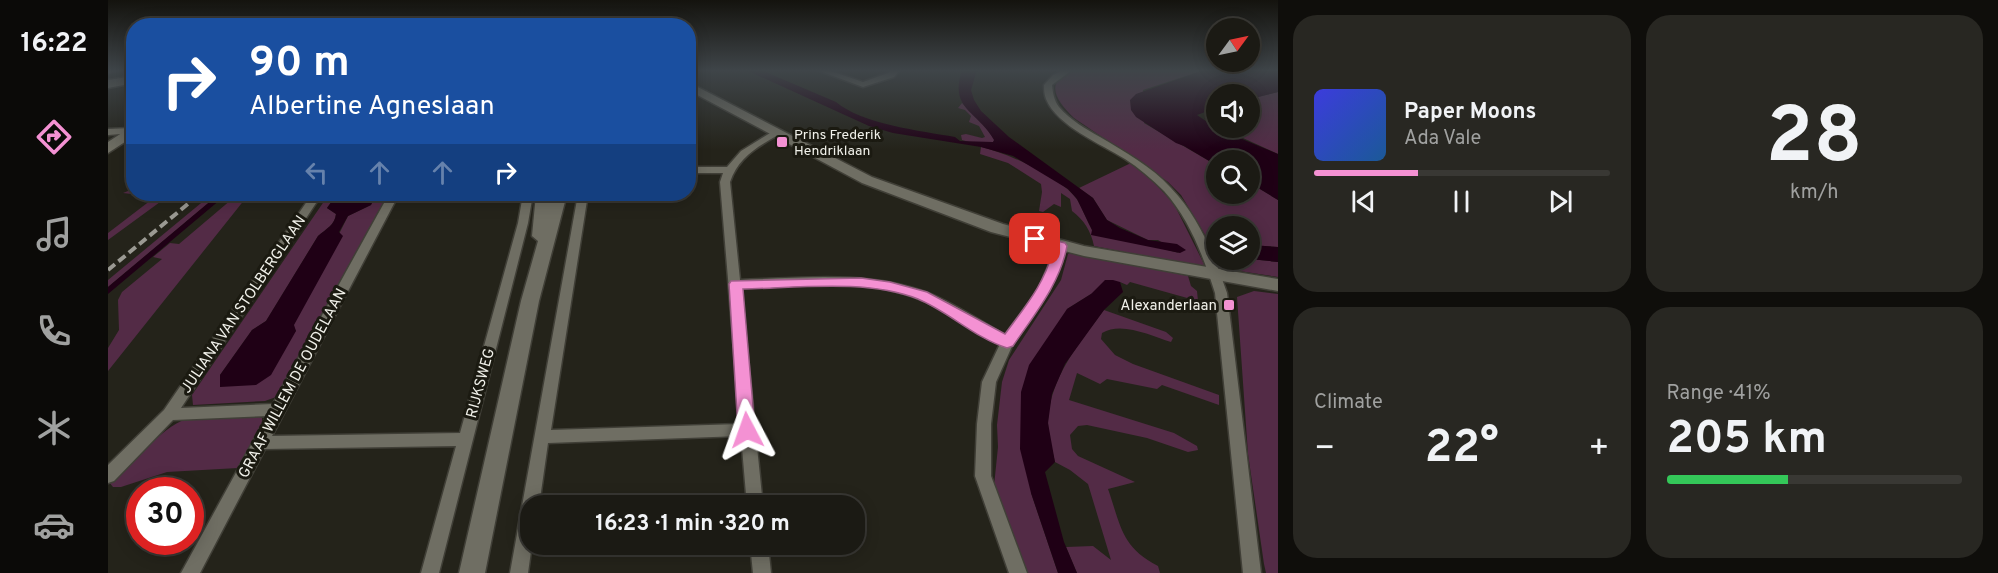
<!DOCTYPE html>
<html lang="en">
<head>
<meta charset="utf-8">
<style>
  body { margin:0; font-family:Overpass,sans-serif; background:#282722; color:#f1f3f6; height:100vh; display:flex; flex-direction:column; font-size:22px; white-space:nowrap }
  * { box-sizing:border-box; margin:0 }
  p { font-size:20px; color:#a0a1a0 }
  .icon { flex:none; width:33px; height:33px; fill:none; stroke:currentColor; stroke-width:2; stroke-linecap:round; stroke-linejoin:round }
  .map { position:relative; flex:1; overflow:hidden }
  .side { display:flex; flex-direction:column; gap:15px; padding:15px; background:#0f0e0b; width:720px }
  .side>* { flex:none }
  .hud { position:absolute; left:18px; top:18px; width:570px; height:183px; border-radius:24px; box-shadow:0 3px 15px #0003,0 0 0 2px #393834; background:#1a4fa0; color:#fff; overflow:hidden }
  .needle { width:39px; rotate:57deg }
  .buttons { position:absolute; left:1098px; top:18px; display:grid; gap:12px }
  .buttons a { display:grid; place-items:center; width:54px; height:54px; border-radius:50%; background:#1b1a14; box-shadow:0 3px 15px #0003,0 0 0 2px #393834; font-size:30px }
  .speed { position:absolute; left:18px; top:477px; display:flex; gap:12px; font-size:30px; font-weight:700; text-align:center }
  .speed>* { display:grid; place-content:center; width:78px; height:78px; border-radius:50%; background:#1b1a14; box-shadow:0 3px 15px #0003,0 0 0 2px #393834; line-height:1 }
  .speed .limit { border:9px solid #d22; background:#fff; color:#111 }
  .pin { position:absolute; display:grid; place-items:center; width:51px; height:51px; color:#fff; margin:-26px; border-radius:12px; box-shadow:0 3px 9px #0006 }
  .me { position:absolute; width:66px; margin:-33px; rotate:356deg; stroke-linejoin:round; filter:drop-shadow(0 0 4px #0008) }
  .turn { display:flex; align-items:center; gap:21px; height:126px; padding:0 24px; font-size:27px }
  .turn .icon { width:78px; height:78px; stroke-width:2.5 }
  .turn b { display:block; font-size:42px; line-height:51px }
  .lanes { display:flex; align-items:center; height:57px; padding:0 24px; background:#0003; justify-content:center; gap:30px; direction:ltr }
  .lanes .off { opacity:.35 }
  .big { font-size:45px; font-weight:700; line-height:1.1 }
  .side .card { flex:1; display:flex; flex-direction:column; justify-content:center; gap:9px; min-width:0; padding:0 21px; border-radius:24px; background:#282722 }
  .side .dial { align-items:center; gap:0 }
  .dial b { font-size:78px; line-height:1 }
  .song { display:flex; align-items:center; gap:18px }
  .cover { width:72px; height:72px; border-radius:9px; background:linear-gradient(135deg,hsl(240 70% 55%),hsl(210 70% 35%)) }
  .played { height:6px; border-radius:3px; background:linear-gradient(90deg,#f491d3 35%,#393834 35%) }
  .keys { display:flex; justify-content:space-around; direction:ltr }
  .heat { display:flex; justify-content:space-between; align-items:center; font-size:33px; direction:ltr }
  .charge { height:9px; border-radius:4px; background:linear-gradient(90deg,#34c759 41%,#393834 0) }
  .side .tiles { flex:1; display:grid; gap:15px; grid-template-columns:repeat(2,1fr) }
  .trip { position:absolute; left:412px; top:495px; width:345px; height:60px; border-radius:24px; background:#1b1a14; box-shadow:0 3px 15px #0003,0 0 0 2px #393834; font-weight:700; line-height:60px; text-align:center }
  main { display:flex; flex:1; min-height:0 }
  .dock { display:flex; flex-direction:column; width:108px; justify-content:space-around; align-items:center; background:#0b0a08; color:#a0a1a0 }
  .dock .icon { width:42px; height:42px }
  .dock .selected { color:#f491d3 }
  .dock b { font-size:27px; color:#f1f3f6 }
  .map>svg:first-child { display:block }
  .green { fill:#532b46 }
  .water { fill:#1f0015 }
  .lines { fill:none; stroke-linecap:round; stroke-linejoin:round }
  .street-casing { stroke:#403f37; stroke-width:3 }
  .secondary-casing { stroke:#403f37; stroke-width:3 }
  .street { fill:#6f6e63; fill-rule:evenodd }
  .secondary { fill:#6f6e63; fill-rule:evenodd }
  .rail { stroke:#9b9a93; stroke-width:4; stroke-dasharray:9 4.5; stroke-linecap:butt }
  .route { fill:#f491d3; stroke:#9f5e89; stroke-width:1.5 }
  .poi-dot { fill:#f491d3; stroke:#1b1a11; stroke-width:2 }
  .labels { text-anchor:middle; stroke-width:6; stroke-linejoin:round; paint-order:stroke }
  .far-poi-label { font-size:14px; fill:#f1f1ea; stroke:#1b1a11; text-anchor:start }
  .street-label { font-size:15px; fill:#f1f1ea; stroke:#1b1a11 }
  .poi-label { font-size:15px; fill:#f1f1ea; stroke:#1b1a11; text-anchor:end }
</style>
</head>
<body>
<main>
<nav class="dock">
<b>16:22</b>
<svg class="icon selected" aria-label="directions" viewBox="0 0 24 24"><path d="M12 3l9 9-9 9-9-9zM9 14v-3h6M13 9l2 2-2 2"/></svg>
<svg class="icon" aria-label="music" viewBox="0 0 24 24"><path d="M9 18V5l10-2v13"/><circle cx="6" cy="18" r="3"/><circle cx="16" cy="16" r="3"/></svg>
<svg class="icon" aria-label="phone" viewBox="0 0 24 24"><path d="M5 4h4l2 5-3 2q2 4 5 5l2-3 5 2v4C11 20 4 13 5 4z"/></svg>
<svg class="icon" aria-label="climate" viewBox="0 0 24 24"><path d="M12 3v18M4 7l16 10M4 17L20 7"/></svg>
<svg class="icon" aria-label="car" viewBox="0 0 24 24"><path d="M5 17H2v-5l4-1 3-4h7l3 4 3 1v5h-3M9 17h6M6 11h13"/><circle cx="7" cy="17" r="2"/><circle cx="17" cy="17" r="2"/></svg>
</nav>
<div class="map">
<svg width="1170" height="573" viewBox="0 0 1170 573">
  <rect width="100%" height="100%" fill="#24231a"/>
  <path class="green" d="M970 70H1096L1035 90 1036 123C1060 137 1084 151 1108 165V194H1142V183L1170 200V247L1142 245V226H1108V253L1073 195 1060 182 966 118C947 100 934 79 970 70Z
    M1170 92V154L1113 128H1142V99Z
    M854 103 875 124 887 140 885 142 865 143 854 140 853 135 858 134 874 138 877 137 871 126 861 122 863 116 857 110 850 108Z
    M873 147C899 153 955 177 970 201 975 210 979 221 984 230L1071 253 1050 240H1040L999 220 985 198 971 188 1023 163 1042 178 1066 204 1098 268 986 246C983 231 976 220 964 211L962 199 953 193V207L946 204 935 212 931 211 934 192 933 184 900 163 872 154Z
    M25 189 26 194H63L0 240V233L47 197 15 193Z
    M104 194H111L0 287V280Z
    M130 194H141L0 371V348L11 330 10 300 14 292 54 259 45 257 62 243 71 244Z
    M221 194H229L219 208 228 214C227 225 218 229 210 236L158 321 144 330 112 375V387L188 331 185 326 240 216 263 205 268 194H280L168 397 157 401 85 405 84 395Z
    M966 252 1080 276 1083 286 1089 291 1090 301 1022 282 1019 285 1012 282 983 294 959 309 923 493 950 573H918L886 486 890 447 889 425 894 382 901 360 953 280 960 254Z
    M1142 259 1170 262V277L1118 269 1113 260Z
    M1146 291 1170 294V573H1158L1156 564 1140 454 1129 297Z
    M996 310 1058 332 1065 338 1063 342C1043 336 1014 321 994 333L993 339 1007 355 1025 364 1111 395V405L1054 385 1049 389 999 379 992 384 969 373 961 400 1066 433 1089 446 1090 450 1080 452 1039 438 979 425 970 426 962 435 964 449 970 456 1027 482 1000 489C1013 526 1013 547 1050 566L1052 573H969L958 547 985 546 1003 560 980 484 962 470 947 462C944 449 940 434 940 421 942 377 971 344 996 310Z
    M149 416 154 418V423L130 468 59 472 13 487H5L1 482C24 464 53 428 78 419Z"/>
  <path class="water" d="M638 70H653L728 102C754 124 813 131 847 137L852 141 885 142 886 140C869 110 841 110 854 70H869L863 90 866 100 873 111 901 137 985 198 999 220 1012 228 1040 240 1069 244 1078 250 1072 253 983 235 984 230 969 199 960 189 905 156 873 147 785 133 761 126Z
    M1096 70H1170V92L1142 99V94H1108V108L1089 115 1108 128 1170 154V200L1142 183V160H1108V165L1076 146 1068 143 1028 117 1023 110 1022 100 1028 94Z
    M111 194H119L0 294V287Z
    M229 194H268L263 205 240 216 231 232 235 236 186 325 188 331 163 375 148 385 112 387V375L144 330 158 321 210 236C218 229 227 225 228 214L219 208Z
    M1142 245 1170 247V262L1142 259Z
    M997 280H1005L1012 282 1015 292 996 310 957 364 944 394 940 423 947 462 937 472 956 542 969 573H950L923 493 912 449 913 392 921 365 959 309 983 294Z"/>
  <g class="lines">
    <g class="street-casing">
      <path id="street" d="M0 70H12L0 73Z
        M18 70 26 71 22 83 18 85 14 83Z
        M709 70H720L755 82 780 73 784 70H792L786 77 755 87Z
        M955 70H964L944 85C945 94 946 100 951 107 962 120 978 129 992 137 1017 152 1043 166 1063 188 1091 217 1106 255 1119 293L1153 573H1135L1107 293C1095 256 1082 220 1056 191 1044 179 1031 168 1017 159 993 144 949 126 938 99 936 94 936 89 936 85L945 75Z
        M0 129 23 128 26 129V133L0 135Z
        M667 130 671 133 670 135C649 147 630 158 622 182L632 280C694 278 760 270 820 293 847 304 872 321 897 335L930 290 944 257 948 243 952 242 958 246 956 257 941 291 905 344 888 382 883 424V476L919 573H901L867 476 869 424 874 382 892 344C865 329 839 310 811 299 756 277 691 286 633 288L655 506H639L633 436 440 443 431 506H423L424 544 420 573H402L470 194H480L443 430 632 424 612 182 615 173H580V167H619L633 151Z
        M204 194H214L73 408 165 404 281 194H291L164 436 352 433 410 223 415 194H425L420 223 331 573H313L348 446 157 449 92 573H73L159 416 65 420 6 481 0 483V465L56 410Z
        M642 544H660L663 573H645Z"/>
    </g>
    <g class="secondary-casing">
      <path id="secondary" d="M26 76V83L0 88V80Z
        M580 82 764 177 895 224 976 246 1170 279V291L976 256 883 232 754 183 580 90Z
        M26 125V136L0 153V142Z
        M428 194H442V197L444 194H459L431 301 377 573H351L413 301 430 241 424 236Z"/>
    </g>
    <use href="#street" class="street"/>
    <use href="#secondary" class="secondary"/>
    <path class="rail" d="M0 270 92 194"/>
  </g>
  <linearGradient id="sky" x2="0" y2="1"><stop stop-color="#14130e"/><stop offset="0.47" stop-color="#3f4549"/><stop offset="1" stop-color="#3f4549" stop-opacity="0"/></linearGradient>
  <rect width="1170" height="150" fill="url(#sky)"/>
  <path class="route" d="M927 235 957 243 959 246C952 284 926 315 905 346L899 348C867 338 841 312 810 299 759 279 689 288 635 289L647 430 645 435 639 437 633 435 630 430 621 284 623 281 753 278 782 282 819 292 897 334C916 308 939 281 945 248L922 242 920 239Z"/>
  <g class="poi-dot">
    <rect x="668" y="136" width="12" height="12" rx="3"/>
    <rect x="1115" y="299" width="12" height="12" rx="3"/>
  </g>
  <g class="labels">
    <g class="far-poi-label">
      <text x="686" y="139">Prins Frederik<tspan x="686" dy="16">Hendriklaan</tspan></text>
    </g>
    <g class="street-label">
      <text transform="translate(135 304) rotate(-56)" y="5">JULIANA VAN STOLBERGLAAN</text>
      <text transform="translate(184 383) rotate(-62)" y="5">GRAAF WILLEM DE OUDELAAN</text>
      <text transform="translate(372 383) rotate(-75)" y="5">RIJKSWEG</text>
    </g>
    <g class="poi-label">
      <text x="1109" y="310">Alexanderlaan</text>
    </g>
  </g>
</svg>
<div class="buttons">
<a><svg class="needle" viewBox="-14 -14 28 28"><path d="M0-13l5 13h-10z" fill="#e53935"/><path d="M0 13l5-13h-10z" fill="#a0a1a0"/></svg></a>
<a><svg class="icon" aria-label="sound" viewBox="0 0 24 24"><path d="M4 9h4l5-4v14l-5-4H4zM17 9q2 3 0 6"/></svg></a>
<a><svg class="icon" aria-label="search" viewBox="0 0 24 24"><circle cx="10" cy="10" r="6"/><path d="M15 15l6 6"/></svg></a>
<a><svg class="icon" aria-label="layers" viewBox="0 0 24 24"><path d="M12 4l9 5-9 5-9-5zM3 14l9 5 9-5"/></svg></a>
</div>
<div class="speed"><div class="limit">30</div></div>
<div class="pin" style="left:927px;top:239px;background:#d93025"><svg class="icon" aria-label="arrive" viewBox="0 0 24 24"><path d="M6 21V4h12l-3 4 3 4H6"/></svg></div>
<svg class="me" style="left:639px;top:430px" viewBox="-20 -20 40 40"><path d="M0-17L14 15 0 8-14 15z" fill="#f491d3" stroke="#fff" stroke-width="4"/></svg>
<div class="trip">16:23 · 1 min · 320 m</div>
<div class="hud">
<div class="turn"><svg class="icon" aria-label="right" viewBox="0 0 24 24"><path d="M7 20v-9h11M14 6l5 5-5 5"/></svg><div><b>90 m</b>Albertine Agneslaan</div></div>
<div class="lanes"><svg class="icon off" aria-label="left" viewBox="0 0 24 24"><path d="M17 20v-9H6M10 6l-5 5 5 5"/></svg><svg class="icon off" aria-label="ahead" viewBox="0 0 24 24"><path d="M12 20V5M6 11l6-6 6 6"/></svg><svg class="icon off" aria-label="ahead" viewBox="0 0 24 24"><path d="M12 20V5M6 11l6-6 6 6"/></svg><svg class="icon" aria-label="right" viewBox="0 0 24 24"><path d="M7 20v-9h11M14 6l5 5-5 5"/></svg></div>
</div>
</div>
<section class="side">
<div class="tiles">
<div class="card">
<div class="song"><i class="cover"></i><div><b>Paper Moons</b><p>Ada Vale</p></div></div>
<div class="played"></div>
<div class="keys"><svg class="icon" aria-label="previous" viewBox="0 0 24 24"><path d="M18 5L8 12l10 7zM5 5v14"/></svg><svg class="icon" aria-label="pause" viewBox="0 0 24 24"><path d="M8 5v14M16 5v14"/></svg><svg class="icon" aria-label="next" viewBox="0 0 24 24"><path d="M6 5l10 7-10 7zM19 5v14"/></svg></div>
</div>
<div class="card dial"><b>28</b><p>km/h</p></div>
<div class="card"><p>Climate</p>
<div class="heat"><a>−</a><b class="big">22°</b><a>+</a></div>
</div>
<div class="card"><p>Range · 41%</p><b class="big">205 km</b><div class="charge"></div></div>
</div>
</section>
</main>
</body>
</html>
